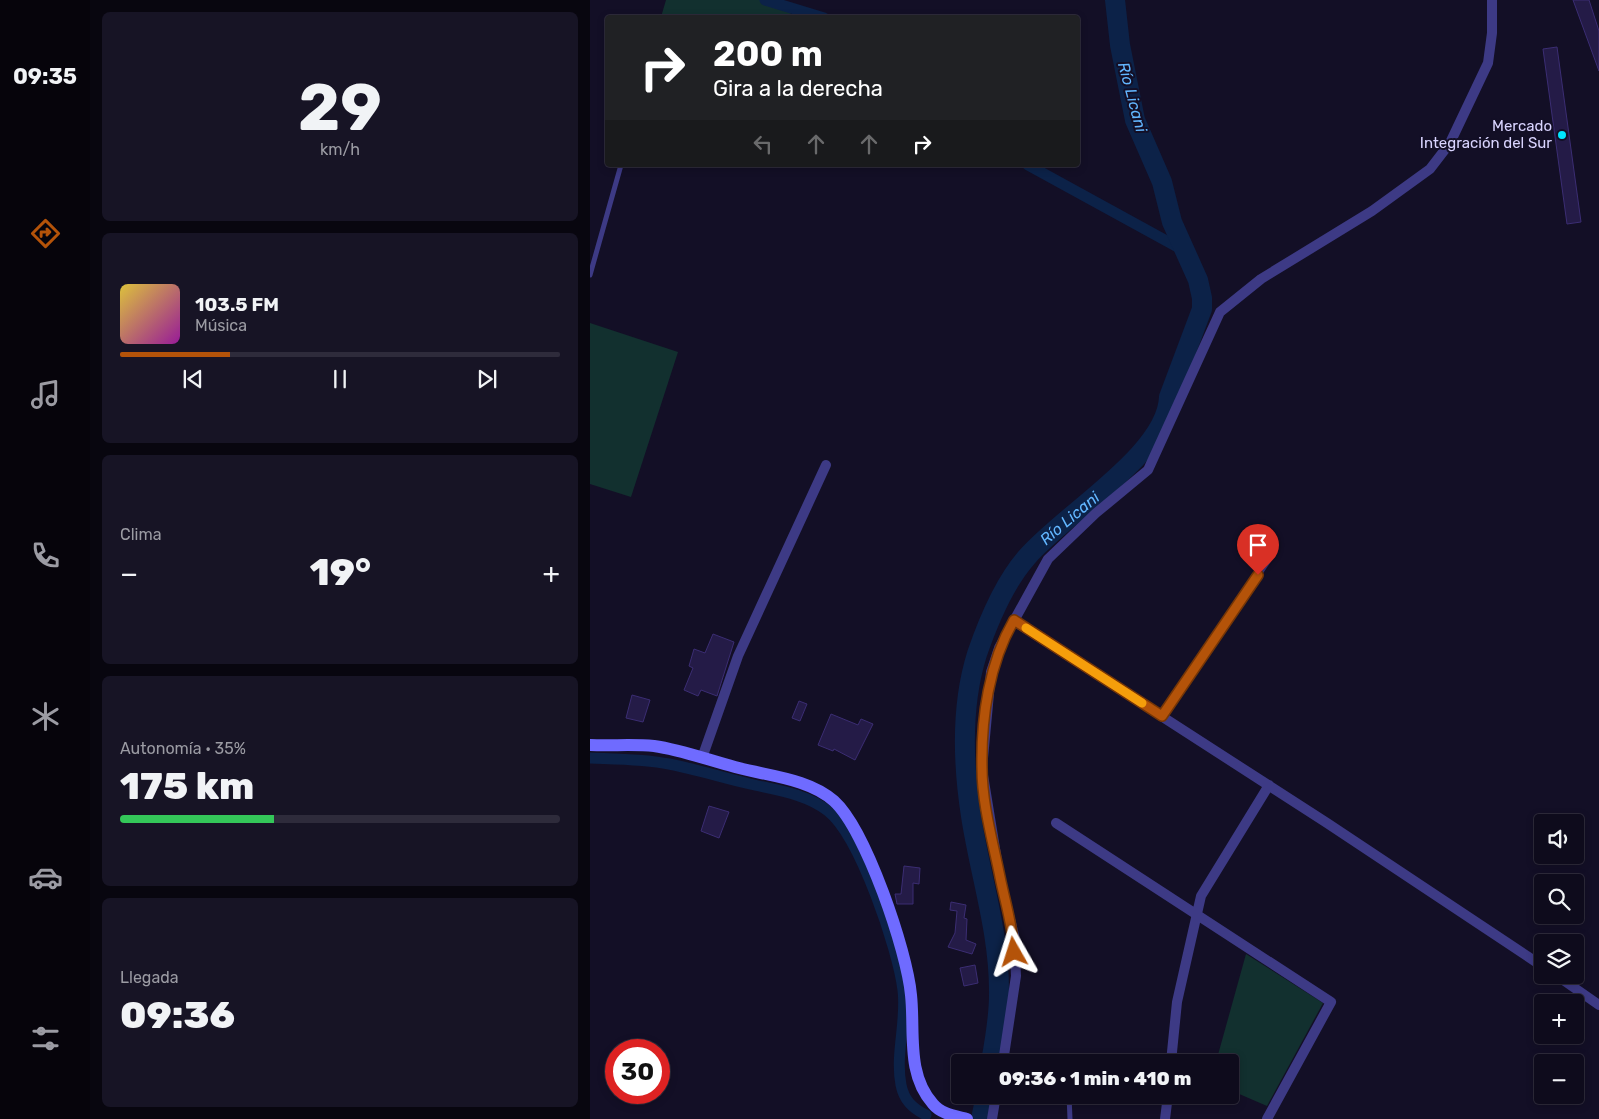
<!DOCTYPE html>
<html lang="es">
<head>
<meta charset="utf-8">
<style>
  body { margin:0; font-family:Rubik,sans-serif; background:#171425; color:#f1f3f6; height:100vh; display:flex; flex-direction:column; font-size:19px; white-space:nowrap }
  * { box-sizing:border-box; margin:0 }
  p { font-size:16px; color:#9b9ba3 }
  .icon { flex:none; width:28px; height:28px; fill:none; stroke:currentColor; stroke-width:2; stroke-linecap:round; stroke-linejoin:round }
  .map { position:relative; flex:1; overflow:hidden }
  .sheet { display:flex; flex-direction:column; gap:12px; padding:12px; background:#08060f; width:500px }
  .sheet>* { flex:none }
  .top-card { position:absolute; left:15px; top:15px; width:475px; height:152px; border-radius:5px; box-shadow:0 2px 8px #0003,0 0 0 1px #2e2b3b; background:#202124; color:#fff; overflow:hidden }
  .controls { position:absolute; left:944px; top:814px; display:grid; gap:10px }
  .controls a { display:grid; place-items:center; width:50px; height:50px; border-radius:5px; background:#0e0b1c; box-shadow:0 2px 8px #0003,0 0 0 1px #2e2b3b; font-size:25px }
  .speed { position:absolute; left:15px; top:1039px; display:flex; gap:10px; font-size:25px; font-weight:700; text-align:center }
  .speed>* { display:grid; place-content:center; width:65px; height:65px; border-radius:50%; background:#0e0b1c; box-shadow:0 2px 8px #0003,0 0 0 1px #2e2b3b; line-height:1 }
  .speed .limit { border:8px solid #d22; background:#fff; color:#111 }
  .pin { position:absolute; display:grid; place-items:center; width:42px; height:42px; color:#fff; margin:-51px -21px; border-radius:50% 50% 50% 0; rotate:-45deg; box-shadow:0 0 5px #0007 }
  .pin .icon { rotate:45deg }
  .me { position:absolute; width:55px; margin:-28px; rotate:354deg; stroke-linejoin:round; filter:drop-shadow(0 0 4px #0008) }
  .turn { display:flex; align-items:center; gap:18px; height:105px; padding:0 25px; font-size:22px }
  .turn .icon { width:65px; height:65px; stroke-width:2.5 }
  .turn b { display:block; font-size:35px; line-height:42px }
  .lanes { display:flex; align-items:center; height:48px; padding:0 25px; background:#0003; justify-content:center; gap:25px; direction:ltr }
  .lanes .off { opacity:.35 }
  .big { font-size:38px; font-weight:800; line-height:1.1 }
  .sheet .widget { flex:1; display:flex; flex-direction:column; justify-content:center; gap:8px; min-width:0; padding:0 18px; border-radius:8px; background:#171425 }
  .sheet .dial { align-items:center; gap:0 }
  .dial b { font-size:65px; line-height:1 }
  .song { display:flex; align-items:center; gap:15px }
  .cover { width:60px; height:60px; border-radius:8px; background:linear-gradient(135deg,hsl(50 70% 55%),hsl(300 70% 35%)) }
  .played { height:5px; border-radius:2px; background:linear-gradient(90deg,#b45309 25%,#2e2b3b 25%) }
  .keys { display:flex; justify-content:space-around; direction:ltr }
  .heat { display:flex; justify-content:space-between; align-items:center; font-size:28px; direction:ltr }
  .charge { height:8px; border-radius:4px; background:linear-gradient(90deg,#34c759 35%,#2e2b3b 0) }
  .trip { position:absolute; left:361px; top:1054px; width:288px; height:50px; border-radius:5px; background:#0e0b1c; box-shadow:0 2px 8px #0003,0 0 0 1px #2e2b3b; font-weight:800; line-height:50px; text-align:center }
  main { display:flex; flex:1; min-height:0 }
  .tabs { display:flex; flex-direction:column; width:90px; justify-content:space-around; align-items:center; background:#06040b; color:#9b9ba3 }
  .tabs .icon { width:35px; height:35px }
  .tabs .active { color:#b45309 }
  .tabs b { font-size:22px; color:#f1f3f6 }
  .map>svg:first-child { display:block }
  .green { fill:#12302f }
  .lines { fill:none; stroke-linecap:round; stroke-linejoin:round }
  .canal { stroke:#0c2248; stroke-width:11 }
  .river { stroke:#0c2248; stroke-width:20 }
  .building { fill:#241b47; stroke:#3b2d73 }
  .lane { stroke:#3d3a85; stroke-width:5 }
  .street { stroke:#3d3a85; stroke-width:10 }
  .secondary { stroke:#6f6bff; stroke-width:12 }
  .route-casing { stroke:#753606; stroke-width:12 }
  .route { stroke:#b45309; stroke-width:9 }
  .slow { stroke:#f59e0b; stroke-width:9 }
  .poi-dot { fill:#00e5ff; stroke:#130f26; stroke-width:2 }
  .labels { text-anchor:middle; stroke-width:4; stroke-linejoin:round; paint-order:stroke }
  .poi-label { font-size:15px; fill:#d9d4ff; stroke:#130f26; text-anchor:end }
  .water-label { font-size:16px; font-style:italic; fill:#62b6ff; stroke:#130f26 }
</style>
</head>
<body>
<main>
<nav class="tabs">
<b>09:35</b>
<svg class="icon active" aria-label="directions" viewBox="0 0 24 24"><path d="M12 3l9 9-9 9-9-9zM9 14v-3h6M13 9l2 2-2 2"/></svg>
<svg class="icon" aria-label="music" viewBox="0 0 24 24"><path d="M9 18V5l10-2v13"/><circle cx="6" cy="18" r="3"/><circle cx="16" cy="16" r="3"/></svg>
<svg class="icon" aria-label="phone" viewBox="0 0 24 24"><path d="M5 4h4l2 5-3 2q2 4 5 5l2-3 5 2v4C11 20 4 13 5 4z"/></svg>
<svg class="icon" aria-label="climate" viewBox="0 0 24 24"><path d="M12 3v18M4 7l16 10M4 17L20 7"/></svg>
<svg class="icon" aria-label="car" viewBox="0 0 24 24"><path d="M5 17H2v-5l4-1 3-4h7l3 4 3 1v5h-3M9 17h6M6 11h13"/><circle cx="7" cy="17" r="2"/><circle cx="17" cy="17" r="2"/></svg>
<svg class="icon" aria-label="filters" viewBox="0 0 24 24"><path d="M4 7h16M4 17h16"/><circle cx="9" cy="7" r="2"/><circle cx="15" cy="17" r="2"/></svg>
</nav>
<section class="sheet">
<div class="widget dial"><b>29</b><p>km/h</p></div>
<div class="widget">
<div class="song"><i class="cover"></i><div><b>103.5 FM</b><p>Música</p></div></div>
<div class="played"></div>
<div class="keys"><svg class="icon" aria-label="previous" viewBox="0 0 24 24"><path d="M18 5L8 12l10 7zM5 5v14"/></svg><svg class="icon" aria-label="pause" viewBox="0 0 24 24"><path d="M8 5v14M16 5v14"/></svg><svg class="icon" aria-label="next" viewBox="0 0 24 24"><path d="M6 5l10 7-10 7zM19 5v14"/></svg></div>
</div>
<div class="widget"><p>Clima</p>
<div class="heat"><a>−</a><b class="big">19°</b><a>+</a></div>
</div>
<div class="widget"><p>Autonomía · 35%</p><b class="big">175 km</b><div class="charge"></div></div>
<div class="widget"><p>Llegada</p><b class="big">09:36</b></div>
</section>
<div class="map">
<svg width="1009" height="1119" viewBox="0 0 1009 1119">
  <rect width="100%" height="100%" fill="#130f26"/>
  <path class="green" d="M76 0H175L202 8 200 17H71Z
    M0 323 88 352 41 497 0 484Z
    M656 954 733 1003 677 1106 640 1090V1062H626Z"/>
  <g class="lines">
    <path class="canal" d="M175 0 234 18
      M438 165 593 250
      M0 758C26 759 54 759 79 764 106 769 133 778 160 784 186 790 217 794 238 811 270 836 308 949 313 990 317 1021 305 1054 311 1085 314 1100 322 1108 336 1115"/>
    <g class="river">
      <path id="s1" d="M401 1062C405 1040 409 1017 409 995 410 934 390 875 381 816 373 764 371 705 387 654 398 622 414 583 437 557 475 513 577 454 579 397L612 309V298L608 280 582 222 572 182 545 120 530 45 525 0"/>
      <path d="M391 1119 396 1095"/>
    </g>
  </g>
  <path class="building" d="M983 0H999L1009 31V71Z
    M967 47 991 222 977 224 953 49Z
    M123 634 144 642 127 696 111 690 108 696 94 690 103 668 99 666 104 649 115 653Z
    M42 695 60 700 53 722 36 718Z
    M209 701 217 704 210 721 202 718Z
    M241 714 268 725 271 719 283 724 265 760 244 749 243 751 228 745Z
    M119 806 139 812 129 838 111 831Z
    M314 866 330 868 329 884 323 883V904H307L305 894H311Z
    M361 902 376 905 374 918 377 919 376 940 386 944 382 954 358 947 365 933 367 911 360 910Z
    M385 965 388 983 374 986 370 968Z"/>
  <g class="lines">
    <path class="lane" d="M0 275 31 165
      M572 716 679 560
      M479 1095 480 1119"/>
    <path class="street" d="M424 621 737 823 952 966
      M112 758 148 656 236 465
      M466 823 741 1002 677 1119
      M966 975 1009 1005
      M413 1062 426 976 424 935 410 879 392 769 401 672 409 648 458 559 506 513 558 470 630 312 671 279 782 211 840 169 860 143 898 63 902 33V0
      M581 1062 587 1002 611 896 679 785
      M402 1119 406 1095
      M575 1119 578 1095"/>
    <path class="secondary" d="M0 745C21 746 43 744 64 746 92 750 118 760 145 767 177 776 218 778 244 801 276 830 317 951 321 995 325 1032 316 1074 343 1104 351 1114 366 1116 377 1119"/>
  </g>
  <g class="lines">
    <g class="route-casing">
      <path id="route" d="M424 952C423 926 415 902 410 877 403 842 392 804 392 768 391 718 399 663 424 620L572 716 668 575"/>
    </g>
    <use href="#route" class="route"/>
    <path class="slow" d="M436 628 552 703"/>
  </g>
  <circle class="poi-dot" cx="972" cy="135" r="5"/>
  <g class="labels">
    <g class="poi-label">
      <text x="962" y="131">Mercado<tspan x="962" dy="17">Integración del Sur</tspan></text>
    </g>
    <g class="water-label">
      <text transform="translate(543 97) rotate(75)" y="6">Río Licani</text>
      <text dy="6" stroke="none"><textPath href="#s1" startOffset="580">Río Licani</textPath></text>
    </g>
  </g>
</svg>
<div class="controls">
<a><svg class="icon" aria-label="sound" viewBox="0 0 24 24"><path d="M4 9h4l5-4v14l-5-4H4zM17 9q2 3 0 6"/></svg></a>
<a><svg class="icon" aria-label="search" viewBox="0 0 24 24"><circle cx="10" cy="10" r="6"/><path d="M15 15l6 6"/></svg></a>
<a><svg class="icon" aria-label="layers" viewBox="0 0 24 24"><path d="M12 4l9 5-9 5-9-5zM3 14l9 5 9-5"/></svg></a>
<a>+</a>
<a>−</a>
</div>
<div class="speed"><div class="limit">30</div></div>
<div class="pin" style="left:668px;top:575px;background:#d93025"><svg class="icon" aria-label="arrive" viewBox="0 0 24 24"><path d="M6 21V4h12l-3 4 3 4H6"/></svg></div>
<svg class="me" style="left:424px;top:952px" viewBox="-20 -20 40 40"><path d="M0-17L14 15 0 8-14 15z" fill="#b45309" stroke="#fff" stroke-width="4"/></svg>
<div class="trip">09:36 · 1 min · 410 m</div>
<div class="top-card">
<div class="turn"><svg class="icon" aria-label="right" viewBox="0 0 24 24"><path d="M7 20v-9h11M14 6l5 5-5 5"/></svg><div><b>200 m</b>Gira a la derecha</div></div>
<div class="lanes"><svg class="icon off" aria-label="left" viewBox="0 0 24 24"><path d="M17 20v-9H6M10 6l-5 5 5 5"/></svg><svg class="icon off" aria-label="ahead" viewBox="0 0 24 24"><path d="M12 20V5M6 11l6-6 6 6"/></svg><svg class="icon off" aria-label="ahead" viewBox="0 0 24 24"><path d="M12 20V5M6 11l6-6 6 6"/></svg><svg class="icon" aria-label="right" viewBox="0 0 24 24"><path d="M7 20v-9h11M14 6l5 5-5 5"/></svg></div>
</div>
</div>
</main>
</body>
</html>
